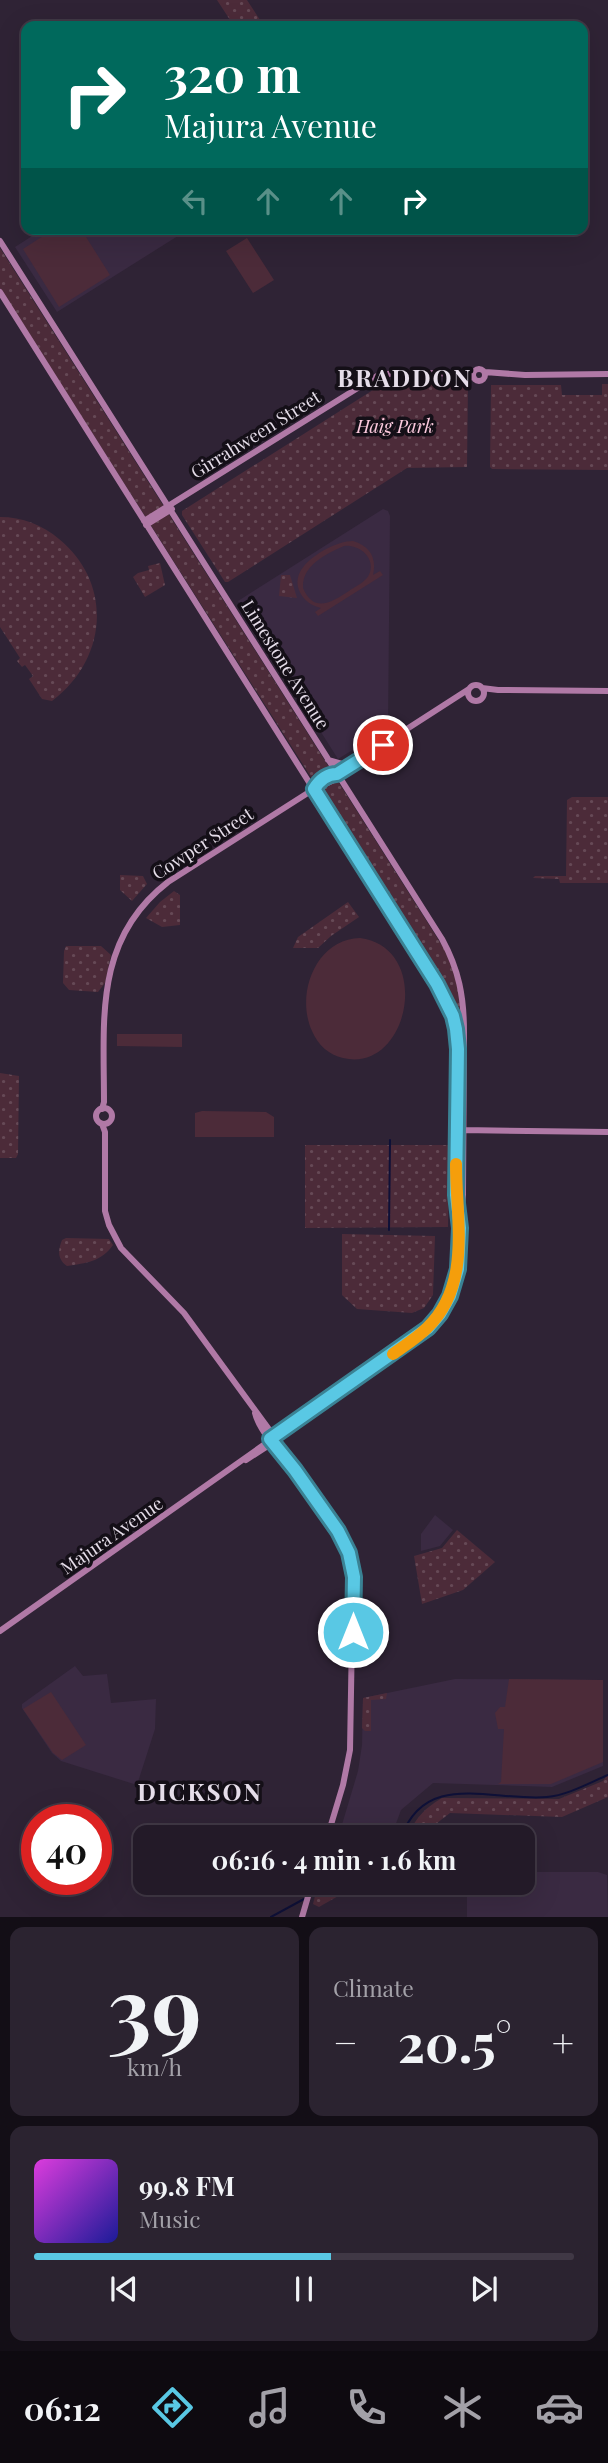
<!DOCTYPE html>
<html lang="en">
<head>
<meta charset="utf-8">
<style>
  body { margin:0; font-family:"Playfair Display",serif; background:#2b2330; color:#f1f3f6; height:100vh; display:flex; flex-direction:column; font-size:26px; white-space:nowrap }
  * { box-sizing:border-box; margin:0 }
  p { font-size:23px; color:#a3a1a8 }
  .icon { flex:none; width:38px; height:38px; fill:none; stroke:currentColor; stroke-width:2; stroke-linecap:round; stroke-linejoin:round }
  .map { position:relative; height:1917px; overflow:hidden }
  .sheet { display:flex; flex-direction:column; gap:10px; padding:10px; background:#130e16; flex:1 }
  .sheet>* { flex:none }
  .hud { position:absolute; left:21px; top:21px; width:567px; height:214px; border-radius:14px; box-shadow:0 7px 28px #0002,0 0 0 2px #403845; background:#00695c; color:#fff; overflow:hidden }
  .speed { position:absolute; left:21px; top:1804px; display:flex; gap:14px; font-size:35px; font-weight:700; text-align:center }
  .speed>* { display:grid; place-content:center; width:91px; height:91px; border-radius:50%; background:#231a28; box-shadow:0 7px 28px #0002,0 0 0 2px #403845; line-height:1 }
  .speed .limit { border:10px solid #d22; background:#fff; color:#111 }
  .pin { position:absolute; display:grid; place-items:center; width:60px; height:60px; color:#fff; margin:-30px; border:4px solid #fff; border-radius:50%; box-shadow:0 2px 7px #0007 }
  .me { position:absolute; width:77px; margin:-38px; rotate:0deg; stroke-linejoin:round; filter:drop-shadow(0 0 5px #0008) }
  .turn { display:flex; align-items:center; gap:24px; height:147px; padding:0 28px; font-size:32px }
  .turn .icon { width:91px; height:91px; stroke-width:2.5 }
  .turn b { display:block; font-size:49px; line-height:60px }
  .lanes { display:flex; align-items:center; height:66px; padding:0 28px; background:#0003; justify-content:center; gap:35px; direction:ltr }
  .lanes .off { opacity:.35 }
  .big { font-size:52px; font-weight:700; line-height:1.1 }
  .sheet .widget { flex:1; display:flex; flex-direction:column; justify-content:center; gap:10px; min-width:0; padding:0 24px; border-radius:14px; background:#2b2330 }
  .sheet .dial { align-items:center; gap:0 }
  .dial b { font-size:91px; line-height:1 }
  .song { display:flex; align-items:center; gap:21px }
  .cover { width:84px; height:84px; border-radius:10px; background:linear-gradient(135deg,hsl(300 70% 55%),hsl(240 70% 35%)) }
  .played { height:7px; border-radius:4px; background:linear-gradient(90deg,#59c8e4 55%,#403845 55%) }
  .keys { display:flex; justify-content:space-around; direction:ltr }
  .heat { display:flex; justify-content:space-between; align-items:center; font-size:38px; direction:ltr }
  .sheet .tiles { flex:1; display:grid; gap:10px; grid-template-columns:1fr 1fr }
  .widget:last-child { grid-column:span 2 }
  .trip { position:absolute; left:133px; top:1825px; width:402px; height:70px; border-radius:14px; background:#231a28; box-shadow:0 7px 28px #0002,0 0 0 2px #403845; font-weight:700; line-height:70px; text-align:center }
  .menu { display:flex; height:112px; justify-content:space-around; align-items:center; background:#0e0a10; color:#a3a1a8 }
  .menu .icon { width:49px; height:49px }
  .menu .active { color:#59c8e4 }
  .menu b { font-size:32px; color:#f1f3f6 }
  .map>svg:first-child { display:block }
  .built { fill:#3a2a42 }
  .grass { fill:#4c2b39; fill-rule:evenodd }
  .park { fill:url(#park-dots) }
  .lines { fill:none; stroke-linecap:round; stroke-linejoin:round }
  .stream { stroke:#0e1037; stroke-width:2 }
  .secondary { stroke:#b079a6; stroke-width:6 }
  .route-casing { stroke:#3a8294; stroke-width:18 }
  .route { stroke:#59c8e4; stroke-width:12 }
  .slow { stroke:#f59e0b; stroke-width:12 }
  .labels { text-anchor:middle; stroke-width:7; stroke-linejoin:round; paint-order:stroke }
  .park-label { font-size:18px; font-style:italic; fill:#fccade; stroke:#140f17 }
  .street-label { font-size:18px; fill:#e5dde9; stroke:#140f17 }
  .district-label { font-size:24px; font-weight:bold; letter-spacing:2px; fill:#e5dde9; stroke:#140f17 }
</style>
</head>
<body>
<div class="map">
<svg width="608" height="1917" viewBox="0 0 608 1917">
  <defs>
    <pattern id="park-dots" width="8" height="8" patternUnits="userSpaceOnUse" patternTransform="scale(1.75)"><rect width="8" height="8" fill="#4c2b39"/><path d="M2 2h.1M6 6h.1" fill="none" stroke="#664956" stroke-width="1.8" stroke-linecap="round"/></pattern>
  </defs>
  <rect width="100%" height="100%" fill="#2f2335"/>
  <path class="built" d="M43 229H189L57 312 15 247Z
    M383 509 388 511 390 516 388 728 338 759 238 601Z
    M435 1515 453 1530 440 1546 421 1551V1534Z
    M75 1666 83 1676 107 1674 111 1703 156 1699 155 1729 137 1785 61 1761 52 1753 22 1708V1704Z
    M455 1679 603 1680V1766L552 1787 433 1783 401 1810 391 1837 338 1838 358 1771 362 1745 363 1698Z
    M523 1872H598L607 1875 608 1917H467V1890L471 1883H523Z"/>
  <path class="grass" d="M54 229H81L110 275 59 307 23 249Z
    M247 238 274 280 253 293 226 251Z
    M353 541C370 546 377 558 373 575L380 571 383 575 318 616 315 612 321 608C302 604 289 583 304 566 314 554 337 541 353 541ZM344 546C361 544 379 561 367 578 362 584 354 587 349 591 332 602 314 614 303 588 302 565 326 554 344 546Z
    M360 938C434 948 409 1074 343 1058 329 1055 318 1045 312 1031 295 994 316 939 360 938Z
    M117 1034H182V1047L117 1046Z
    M202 1111 266 1112 274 1117V1137H195V1113Z
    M509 1679 603 1680V1762L551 1784H498L501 1782 504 1729H498L495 1713 500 1707H505Z
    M51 1692 86 1745 62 1760 53 1753 23 1709Z"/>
  <path class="park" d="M217 0H247L262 23 257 26H234Z
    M0 248 448 955 458 977 462 1028 445 988 0 288Z
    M384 383 468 385 467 467 407 468 228 582H225L182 515V511Z
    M602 384H608V470L492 469 490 467 491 385H561L562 395H602Z
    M0 517C22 517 43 525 59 539 114 584 107 660 52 701L42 699 29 679 33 676 25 665 22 667 17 661 20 658 0 627Z
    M160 563 165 585 145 597 133 577 138 573 149 570 148 566Z
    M281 575H290L297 598 279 596Z
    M572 797H608V883H560L559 879 533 878 535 876H566L567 800Z
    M120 875 143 876 147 884 132 901 120 890Z
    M174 891 180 895V925L162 927 146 918 160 902Z
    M348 902 359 917 331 936 318 948H293L298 937Z
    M66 946H101L111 955 105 983 98 992 69 990 63 983 64 951Z
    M0 1073 19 1076 18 1154 16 1158H0Z
    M305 1145H449L448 1227 305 1228Z
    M342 1234 435 1236 433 1295 424 1308 412 1313 357 1309 342 1295Z
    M66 1238 109 1239 113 1245C101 1262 86 1263 67 1266 57 1259 58 1250 62 1240Z
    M457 1530 495 1562 463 1590 422 1604 414 1556 442 1548Z
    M387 1693 386 1699 371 1700V1731H365L362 1728 363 1698Z
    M608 1774V1797L562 1817 450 1813 428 1830 424 1837H406C417 1818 422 1810 442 1798L559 1799 603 1781Z
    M339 1883H361L319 1907 313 1904 315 1896Z"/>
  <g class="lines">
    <path class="stream" d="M389 1230 390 1140
      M401 1838C425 1769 493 1802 547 1797 568 1795 589 1783 608 1775
      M312 1895 333 1883
      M271 1917 304 1899"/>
    <path class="secondary" d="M0 241 442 939C459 970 464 997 464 1032L463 1195 458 1269 450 1295 440 1314 418 1336 0 1631
      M0 292 445 998C461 1033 457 1066 456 1104 455 1143 453 1184 459 1223
      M473 375a6 6 0 1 1 12 0a6 6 0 1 1-12 0Z
      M485 372 525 375 608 374
      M144 521 377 376C395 371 456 372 474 378
      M146 525 172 509
      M468 693a8 8 0 1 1 16 0a8 8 0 1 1-16 0Z
      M482 688 498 690 608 691
      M328 760 349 766
      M314 789C319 781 327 774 337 774L469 689
      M96 1116a8 8 0 1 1 16 0a8 8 0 1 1-16 0Z
      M102 1109 104 1102C104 1019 94 939 168 882L314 789 334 780 337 774
      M102 1124 105 1132V1211L109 1225 121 1248 184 1313 279 1443 313 1497 338 1531 349 1554 353 1577 350 1750 343 1785 327 1838
      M462 1130 608 1132
      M255 1413C258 1428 280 1455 291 1466
      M246 1460 280 1438 300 1422
      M302 1917 312 1883"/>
  </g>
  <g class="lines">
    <g class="route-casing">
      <path id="route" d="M353 1632 354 1577 349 1553 338 1531 295 1470 270 1439 428 1328 440 1314 450 1296 458 1269 460 1228 456 1195 458 1049 456 1029 453 1016 437 984 314 789C319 781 327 774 337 774L383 745"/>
    </g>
    <use href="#route" class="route"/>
    <path class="slow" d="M393 1354C404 1346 417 1338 427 1328 472 1285 456 1220 456 1164"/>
  </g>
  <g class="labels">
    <g class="park-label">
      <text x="395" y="433">Haig Park</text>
    </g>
    <g class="street-label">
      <text transform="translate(256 435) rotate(-32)" y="6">Girrahween Street</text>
      <text transform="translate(285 665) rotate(58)" y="6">Limestone Avenue</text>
      <text transform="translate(203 844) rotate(-33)" y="6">Cowper Street</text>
      <text transform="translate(112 1536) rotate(-35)" y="6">Majura Avenue</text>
    </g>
    <g class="district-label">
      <text x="405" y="387">BRADDON</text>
      <text x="200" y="1801">DICKSON</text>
    </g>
  </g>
</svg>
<div class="speed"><div class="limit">40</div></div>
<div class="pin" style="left:383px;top:745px;background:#d93025"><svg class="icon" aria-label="arrive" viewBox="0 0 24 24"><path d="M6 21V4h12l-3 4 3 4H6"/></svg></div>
<svg class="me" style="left:353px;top:1632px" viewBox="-20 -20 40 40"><circle r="17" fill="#59c8e4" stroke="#fff" stroke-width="3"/><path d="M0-11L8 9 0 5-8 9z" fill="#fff"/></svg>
<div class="trip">06:16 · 4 min · 1.6 km</div>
<div class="hud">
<div class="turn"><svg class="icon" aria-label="right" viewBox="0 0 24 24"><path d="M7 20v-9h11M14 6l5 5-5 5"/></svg><div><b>320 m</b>Majura Avenue</div></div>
<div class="lanes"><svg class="icon off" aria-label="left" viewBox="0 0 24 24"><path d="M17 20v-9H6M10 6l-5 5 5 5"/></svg><svg class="icon off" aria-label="ahead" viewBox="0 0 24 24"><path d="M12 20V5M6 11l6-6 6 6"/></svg><svg class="icon off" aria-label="ahead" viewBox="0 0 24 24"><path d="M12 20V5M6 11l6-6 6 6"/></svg><svg class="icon" aria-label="right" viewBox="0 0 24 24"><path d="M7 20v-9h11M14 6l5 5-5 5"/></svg></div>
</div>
</div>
<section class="sheet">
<div class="tiles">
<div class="widget dial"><b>39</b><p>km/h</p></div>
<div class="widget"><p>Climate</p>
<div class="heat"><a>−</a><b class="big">20.5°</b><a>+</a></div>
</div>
<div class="widget">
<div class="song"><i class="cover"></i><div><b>99.8 FM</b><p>Music</p></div></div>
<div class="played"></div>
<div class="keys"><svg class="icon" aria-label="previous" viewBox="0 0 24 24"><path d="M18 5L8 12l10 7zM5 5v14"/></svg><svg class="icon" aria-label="pause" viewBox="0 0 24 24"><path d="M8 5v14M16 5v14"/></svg><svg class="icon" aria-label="next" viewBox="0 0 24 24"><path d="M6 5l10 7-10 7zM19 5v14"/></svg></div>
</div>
</div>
</section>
<nav class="menu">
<b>06:12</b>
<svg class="icon active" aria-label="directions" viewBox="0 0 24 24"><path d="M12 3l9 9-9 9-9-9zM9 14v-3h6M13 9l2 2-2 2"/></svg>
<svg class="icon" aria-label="music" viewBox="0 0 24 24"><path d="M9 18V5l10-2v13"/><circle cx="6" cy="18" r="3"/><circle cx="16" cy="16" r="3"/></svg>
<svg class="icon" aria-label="phone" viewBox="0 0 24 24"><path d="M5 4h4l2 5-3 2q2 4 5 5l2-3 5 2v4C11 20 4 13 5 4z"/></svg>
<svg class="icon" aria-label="climate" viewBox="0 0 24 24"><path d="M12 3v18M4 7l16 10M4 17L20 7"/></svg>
<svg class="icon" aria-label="car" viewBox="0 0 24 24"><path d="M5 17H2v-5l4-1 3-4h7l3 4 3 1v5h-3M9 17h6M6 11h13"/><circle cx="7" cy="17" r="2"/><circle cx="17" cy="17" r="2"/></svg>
</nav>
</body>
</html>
